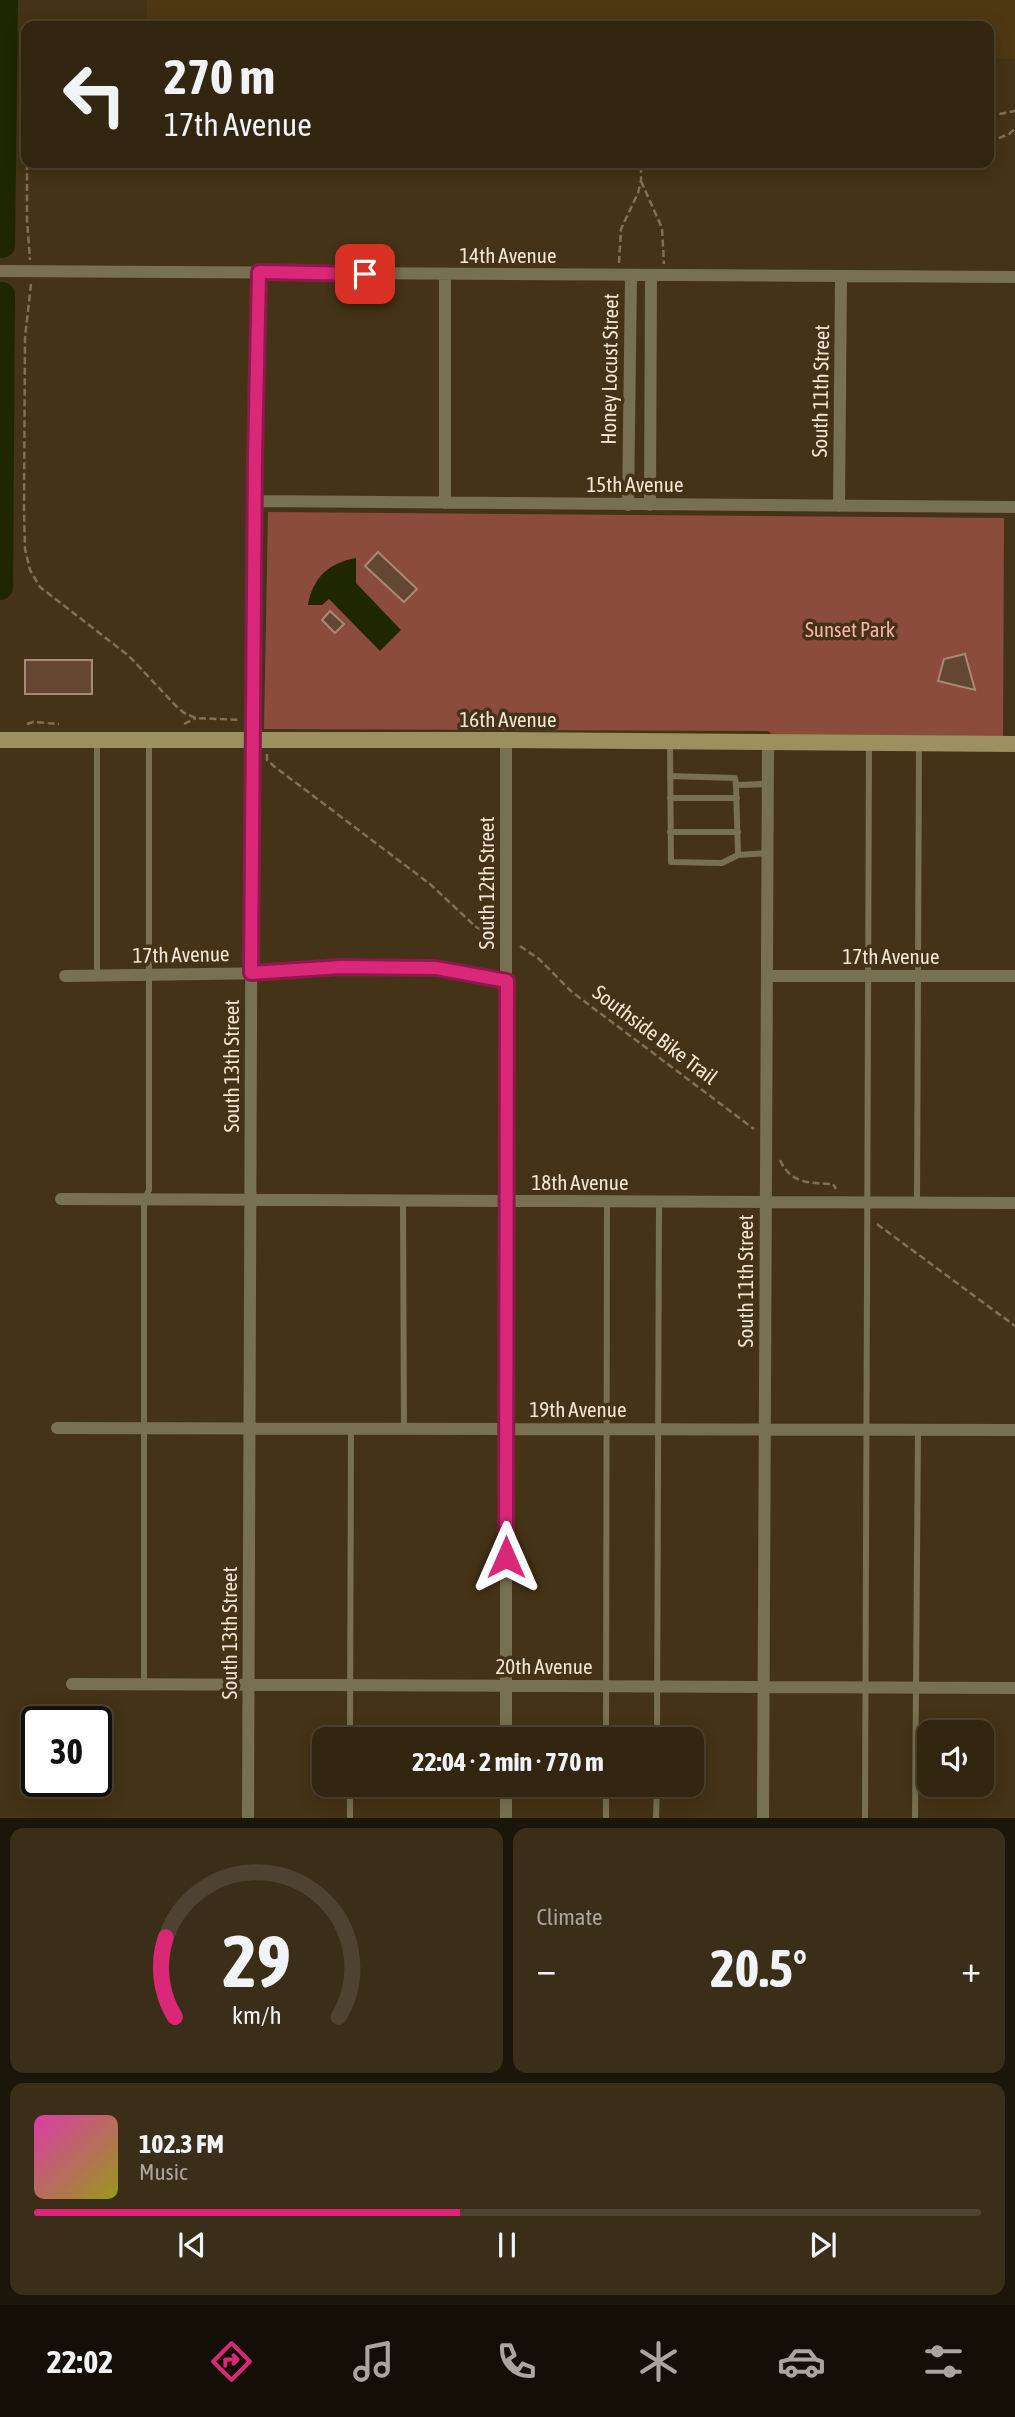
<!DOCTYPE html>
<html lang="en">
<head>
<meta charset="utf-8">
<style>
  body { margin:0; font-family:"Asap Condensed",sans-serif; background:#3b2e19; color:#f1f3f6; height:100vh; display:flex; flex-direction:column; font-size:26px; white-space:nowrap }
  * { box-sizing:border-box; margin:0 }
  p { font-size:23px; color:#a9a59f }
  .icon { flex:none; width:38px; height:38px; fill:none; stroke:currentColor; stroke-width:2; stroke-linecap:round; stroke-linejoin:round }
  .map { position:relative; height:1818px; overflow:hidden }
  .details { display:flex; flex-direction:column; gap:10px; padding:10px; background:#1c1509; flex:1 }
  .details>* { flex:none }
  .top-card { position:absolute; left:21px; top:21px; width:973px; height:147px; border-radius:14px; box-shadow:0 4px 18px #0003,0 0 0 2px #4e4330; background:#332610; color:#f1f3f6; overflow:hidden }
  .controls { position:absolute; left:917px; top:1720px; display:grid; gap:14px }
  .controls a { display:grid; place-items:center; width:77px; height:77px; border-radius:14px; background:#332610; box-shadow:0 4px 18px #0003,0 0 0 2px #4e4330; font-size:35px }
  .speed { position:absolute; left:21px; top:1706px; display:flex; gap:14px; font-size:35px; font-weight:700; text-align:center }
  .speed>* { display:grid; place-content:center; width:91px; height:91px; border-radius:50%; background:#332610; box-shadow:0 4px 18px #0003,0 0 0 2px #4e4330; line-height:1 }
  .speed .limit { border:4px solid #111; border-radius:10px; background:#fff; color:#111 }
  .pin { position:absolute; display:grid; place-items:center; width:60px; height:60px; color:#fff; margin:-30px; border-radius:14px; box-shadow:0 4px 10px #0006 }
  .me { position:absolute; width:77px; margin:-38px; rotate:0deg; stroke-linejoin:round; filter:drop-shadow(0 0 5px #0008) }
  .turn { display:flex; align-items:center; gap:24px; height:147px; padding:0 28px; font-size:32px }
  .turn .icon { width:91px; height:91px; stroke-width:2.5 }
  .turn b { display:block; font-size:49px; line-height:60px }
  .big { font-size:52px; font-weight:700; line-height:1.1 }
  .details .card { flex:1; display:flex; flex-direction:column; justify-content:center; gap:10px; min-width:0; padding:0 24px; border-radius:14px; background:#3b2e19 }
  .details .dial { align-items:center; gap:0 }
  .dial svg { height:182px; overflow:visible; fill:none; stroke:#4e4330; stroke-width:7; stroke-linecap:round; text-anchor:middle }
  .dial text { fill:#f1f3f6; stroke:none }
  .song { display:flex; align-items:center; gap:21px }
  .cover { width:84px; height:84px; border-radius:10px; background:linear-gradient(135deg,hsl(320 70% 55%),hsl(60 70% 35%)) }
  .played { height:7px; border-radius:4px; background:linear-gradient(90deg,#db2777 45%,#4e4330 45%) }
  .keys { display:flex; justify-content:space-around; direction:ltr }
  .heat { display:flex; justify-content:space-between; align-items:center; font-size:38px; direction:ltr }
  .details .tiles { flex:1; display:grid; gap:10px; grid-template-columns:1fr 1fr }
  .card:last-child { grid-column:span 2 }
  .trip { position:absolute; left:312px; top:1727px; width:392px; height:70px; border-radius:14px; background:#332610; box-shadow:0 4px 18px #0003,0 0 0 2px #4e4330; font-weight:700; line-height:70px; text-align:center }
  .tab-bar { display:flex; height:112px; justify-content:space-around; align-items:center; background:#140f06; color:#a9a59f }
  .tab-bar .icon { width:49px; height:49px }
  .tab-bar .on { color:#db2777 }
  .tab-bar b { font-size:32px; color:#f1f3f6 }
  .map>svg:first-child { display:block }
  .built { fill:#4e3814 }
  .green { fill:#8c4c3c }
  .water { fill:#1f2700 }
  .lines { fill:none; stroke-linecap:round; stroke-linejoin:round }
  .river { stroke:#1f2700; stroke-width:26 }
  .building { fill:#634733; stroke:#a98974; stroke-width:2 }
  .path { stroke:#7f7058; stroke-width:2.5; stroke-dasharray:7 3.5; stroke-linecap:butt }
  .lane { stroke:#777151; stroke-width:6 }
  .street { stroke:#777151; stroke-width:12 }
  .secondary { stroke:#9b915e; stroke-width:16 }
  .route-casing { stroke:#8e194d; stroke-width:18 }
  .route { stroke:#db2777; stroke-width:12 }
  .labels { text-anchor:middle; stroke-width:7; stroke-linejoin:round; paint-order:stroke }
  .street-label { font-size:21px; fill:#f1e6d6; stroke:#443316 }
  .park-label { font-size:21px; fill:#f5b4a3; stroke:#443316 }
</style>
</head>
<body>
<div class="map">
<svg width="1015" height="1819" viewBox="0 0 1015 1819">
  <rect width="100%" height="100%" fill="#443316"/>
  <path class="built" d="M147 0H1015V59H989V26H147Z"/>
  <path class="green" d="M268 512 1004 518 1003 744 783 743 768 731 264 729Z"/>
  <path class="water" d="M356 558V583L401 630 380 651 329 599 322 605H308C313 578 328 563 356 558Z"/>
  <g class="lines">
    <path class="river" d="M2 245 5 0
      M0 587 2 295"/>
  </g>
  <path class="building" d="M378 552 417 589 404 602 365 566Z
    M330 611 344 624 335 633 322 620Z
    M965 654 975 690 938 681 944 659Z
    M25 660H92V694H25Z"/>
  <g class="lines">
    <path class="path" d="M989 116 1015 111
      M989 142 1009 134 1015 129
      M27 163V220L30 260
      M641 181 662 228 664 264
      M619 263 621 229 638 193 641 181V163
      M31 284 25 338 24 509 25 549 30 570 40 587 129 656 175 705 184 713 196 718 241 720
      M27 724 33 722 59 724
      M184 724 196 718
      M267 754V760L275 767 430 884 476 927 494 936
      M520 946 539 959 572 992 754 1129
      M780 1160C791 1184 809 1183 833 1184L836 1189
      M877 1224 1015 1326"/>
    <path class="lane" d="M670 744 671 862 722 863 738 855 768 853
      M670 776 735 778 736 785
      M670 798H737
      M670 832H738
      M738 855 736 785 768 784
      M97 975V743
      M403 1202 404 1428
      M917 1203 919 744
      M144 1685V1200L149 1190V743
      M350 1740 351 1428
      M606 1740 607 1202
      M657 1740 659 1202
      M350 1819V1785
      M606 1819V1785
      M656 1819 657 1785
      M865 1819 869 745
      M915 1819 918 1430"/>
    <path class="street" d="M0 271 1015 277
      M445 275V503
      M255 501 1015 507
      M628 505 631 276
      M650 505 651 276
      M839 506 841 277
      M65 976 273 973 341 967 436 968 507 981
      M767 976H1015
      M61 1199 1015 1203
      M57 1428 1015 1430
      M72 1684 1015 1688
      M506 1740V740
      M248 1819 252 766 259 272
      M506 1819V1785
      M763 1819 768 743"/>
    <path class="secondary" d="M0 740H506L1015 744"/>
  </g>
  <g class="lines">
    <g class="route-casing">
      <path id="route" d="M365 274 259 272 255 458 251 973 341 967 436 968 507 981 506 1557"/>
    </g>
    <use href="#route" class="route"/>
  </g>
  <g class="labels">
    <g class="street-label">
      <text x="508" y="263">14th Avenue</text>
      <text transform="translate(610 369) rotate(-89)" y="7">Honey Locust Street</text>
      <text transform="translate(821 391) rotate(-89)" y="7">South 11th Street</text>
      <text x="635" y="492">15th Avenue</text>
      <text x="508" y="727">16th Avenue</text>
      <text transform="translate(487 883) rotate(-90)" y="7">South 12th Street</text>
      <text transform="translate(181 955) rotate(-1)" y="7">17th Avenue</text>
      <text x="891" y="964">17th Avenue</text>
      <text transform="translate(655 1035) rotate(37)" y="7">Southside Bike Trail</text>
      <text transform="translate(232 1066) rotate(-90)" y="7">South 13th Street</text>
      <text x="580" y="1190">18th Avenue</text>
      <text transform="translate(746 1281) rotate(-90)" y="7">South 11th Street</text>
      <text x="578" y="1417">19th Avenue</text>
      <text transform="translate(230 1633) rotate(-90)" y="7">South 13th Street</text>
      <text x="544" y="1674">20th Avenue</text>
    </g>
    <g class="park-label">
      <text x="850" y="637">Sunset Park</text>
    </g>
  </g>
</svg>
<div class="controls">
<a><svg class="icon" aria-label="sound" viewBox="0 0 24 24"><path d="M4 9h4l5-4v14l-5-4H4zM17 9q2 3 0 6"/></svg></a>
</div>
<div class="speed"><div class="limit">30</div></div>
<div class="pin" style="left:365px;top:274px;background:#d93025"><svg class="icon" aria-label="arrive" viewBox="0 0 24 24"><path d="M6 21V4h12l-3 4 3 4H6"/></svg></div>
<svg class="me" style="left:506px;top:1557px" viewBox="-20 -20 40 40"><path d="M0-17L14 15 0 8-14 15z" fill="#db2777" stroke="#fff" stroke-width="4"/></svg>
<div class="trip">22:04 · 2 min · 770 m</div>
<div class="top-card">
<div class="turn"><svg class="icon" aria-label="left" viewBox="0 0 24 24"><path d="M17 20v-9H6M10 6l-5 5 5 5"/></svg><div><b>270 m</b>17th Avenue</div></div>
</div>
</div>
<section class="details">
<div class="tiles">
<div class="card dial"><svg viewBox="0 0 100 80">
<path d="M14 69A42 42 0 1 1 86 69"/>
<path d="M14 69A42 42 0 0 1 10 34" stroke="#db2777"/>
<text x="50" y="56" font-size="32" font-weight="700">29</text>
<text x="50" y="72" font-size="11">km/h</text>
</svg></div>
<div class="card"><p>Climate</p>
<div class="heat"><a>−</a><b class="big">20.5°</b><a>+</a></div>
</div>
<div class="card">
<div class="song"><i class="cover"></i><div><b>102.3 FM</b><p>Music</p></div></div>
<div class="played"></div>
<div class="keys"><svg class="icon" aria-label="previous" viewBox="0 0 24 24"><path d="M18 5L8 12l10 7zM5 5v14"/></svg><svg class="icon" aria-label="pause" viewBox="0 0 24 24"><path d="M8 5v14M16 5v14"/></svg><svg class="icon" aria-label="next" viewBox="0 0 24 24"><path d="M6 5l10 7-10 7zM19 5v14"/></svg></div>
</div>
</div>
</section>
<nav class="tab-bar">
<b>22:02</b>
<svg class="icon on" aria-label="directions" viewBox="0 0 24 24"><path d="M12 3l9 9-9 9-9-9zM9 14v-3h6M13 9l2 2-2 2"/></svg>
<svg class="icon" aria-label="music" viewBox="0 0 24 24"><path d="M9 18V5l10-2v13"/><circle cx="6" cy="18" r="3"/><circle cx="16" cy="16" r="3"/></svg>
<svg class="icon" aria-label="phone" viewBox="0 0 24 24"><path d="M5 4h4l2 5-3 2q2 4 5 5l2-3 5 2v4C11 20 4 13 5 4z"/></svg>
<svg class="icon" aria-label="climate" viewBox="0 0 24 24"><path d="M12 3v18M4 7l16 10M4 17L20 7"/></svg>
<svg class="icon" aria-label="car" viewBox="0 0 24 24"><path d="M5 17H2v-5l4-1 3-4h7l3 4 3 1v5h-3M9 17h6M6 11h13"/><circle cx="7" cy="17" r="2"/><circle cx="17" cy="17" r="2"/></svg>
<svg class="icon" aria-label="filters" viewBox="0 0 24 24"><path d="M4 7h16M4 17h16"/><circle cx="9" cy="7" r="2"/><circle cx="15" cy="17" r="2"/></svg>
</nav>
</body>
</html>
